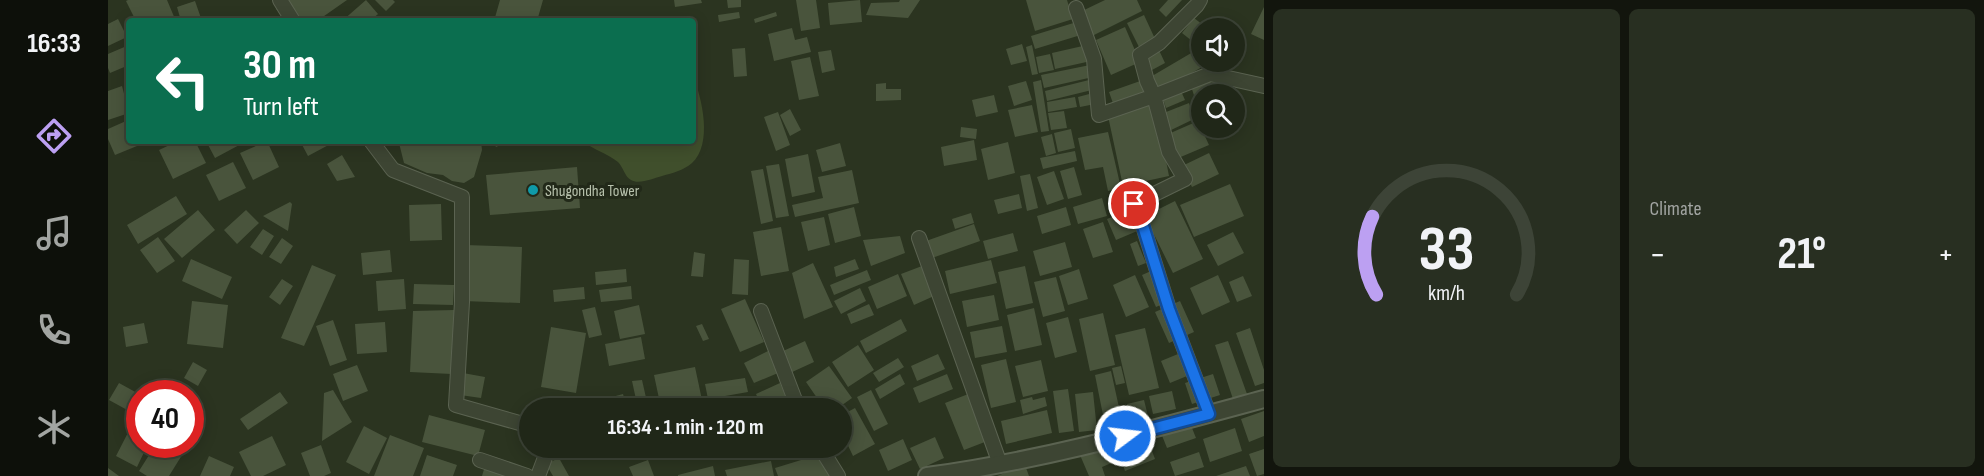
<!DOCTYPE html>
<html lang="en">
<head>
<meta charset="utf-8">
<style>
  body { margin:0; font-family:"Sofia Sans Condensed",sans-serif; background:#282f21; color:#f1f3f6; height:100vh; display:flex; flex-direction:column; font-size:22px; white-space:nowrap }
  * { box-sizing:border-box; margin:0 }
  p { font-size:20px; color:#a2a5a2 }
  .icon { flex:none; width:33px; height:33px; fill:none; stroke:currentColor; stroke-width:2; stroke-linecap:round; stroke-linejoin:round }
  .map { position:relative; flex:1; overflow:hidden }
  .details { display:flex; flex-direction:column; gap:9px; padding:9px; background:#12150d; width:720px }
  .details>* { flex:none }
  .hud { position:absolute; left:18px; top:18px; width:570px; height:126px; border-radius:6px; box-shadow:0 3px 15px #0003,0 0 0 2px #3d4437; background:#0b6e4f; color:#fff; overflow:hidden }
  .buttons { position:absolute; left:1083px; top:18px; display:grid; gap:12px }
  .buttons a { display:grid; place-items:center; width:54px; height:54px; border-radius:50%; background:#202718; box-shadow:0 3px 15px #0003,0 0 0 2px #3d4437; font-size:30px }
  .speed { position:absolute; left:18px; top:380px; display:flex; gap:12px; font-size:30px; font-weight:700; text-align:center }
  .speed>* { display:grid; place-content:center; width:78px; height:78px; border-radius:50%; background:#202718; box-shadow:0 3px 15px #0003,0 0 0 2px #3d4437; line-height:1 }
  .speed .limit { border:9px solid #d22; background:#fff; color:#111 }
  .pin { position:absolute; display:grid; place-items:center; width:51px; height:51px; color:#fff; margin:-26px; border:3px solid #fff; border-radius:50%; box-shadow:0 2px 6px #0007 }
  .me { position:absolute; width:66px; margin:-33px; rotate:75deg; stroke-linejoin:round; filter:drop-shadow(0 0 4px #0008) }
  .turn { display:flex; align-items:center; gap:21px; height:126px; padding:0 18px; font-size:27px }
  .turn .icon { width:78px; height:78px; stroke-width:2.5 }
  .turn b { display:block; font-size:42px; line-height:51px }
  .big { font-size:45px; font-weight:700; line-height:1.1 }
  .details .tile { flex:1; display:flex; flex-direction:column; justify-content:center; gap:9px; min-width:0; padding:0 21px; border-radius:9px; background:#282f21 }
  .details .dial { align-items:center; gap:0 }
  .dial svg { height:156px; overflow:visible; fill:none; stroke:#3d4437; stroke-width:7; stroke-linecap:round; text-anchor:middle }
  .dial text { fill:#f1f3f6; stroke:none }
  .heat { display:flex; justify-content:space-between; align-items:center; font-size:33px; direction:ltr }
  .details .tiles { flex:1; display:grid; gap:9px; grid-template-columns:repeat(2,1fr) }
  .trip { position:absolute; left:411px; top:398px; width:333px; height:60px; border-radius:30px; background:#202718; box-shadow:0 3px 15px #0003,0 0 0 2px #3d4437; font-weight:700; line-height:60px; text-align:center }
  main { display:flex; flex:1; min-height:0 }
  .dock { display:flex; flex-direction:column; width:108px; justify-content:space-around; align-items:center; background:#0d100a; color:#a2a5a2 }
  .dock .icon { width:42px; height:42px }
  .dock .selected { color:#bca0f2 }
  .dock b { font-size:27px; color:#f1f3f6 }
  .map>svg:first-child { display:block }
  .water { fill:#404f2c }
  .building { fill:#49543c }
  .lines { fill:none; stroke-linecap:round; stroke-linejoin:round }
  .minor-casing { stroke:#5b6351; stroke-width:16 }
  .tertiary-casing { stroke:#5b6351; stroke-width:20 }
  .minor { stroke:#3d4533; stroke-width:14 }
  .tertiary { stroke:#3d4533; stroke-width:16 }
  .route-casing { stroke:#114b97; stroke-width:15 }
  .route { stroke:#1a73e8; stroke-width:10 }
  .culture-dot { fill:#0f9aa8; stroke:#222919; stroke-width:2 }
  .labels { text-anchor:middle; stroke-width:6; stroke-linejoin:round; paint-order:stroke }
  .poi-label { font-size:16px; fill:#b8c2ad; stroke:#222919; text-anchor:start }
</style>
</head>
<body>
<main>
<nav class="dock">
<b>16:33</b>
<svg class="icon selected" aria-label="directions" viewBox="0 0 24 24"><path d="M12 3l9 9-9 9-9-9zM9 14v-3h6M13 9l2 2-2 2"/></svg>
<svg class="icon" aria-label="music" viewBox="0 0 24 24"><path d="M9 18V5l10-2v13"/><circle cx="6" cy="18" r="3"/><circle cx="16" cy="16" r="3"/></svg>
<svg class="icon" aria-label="phone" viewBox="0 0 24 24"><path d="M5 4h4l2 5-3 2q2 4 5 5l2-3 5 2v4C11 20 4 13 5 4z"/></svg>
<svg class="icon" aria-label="climate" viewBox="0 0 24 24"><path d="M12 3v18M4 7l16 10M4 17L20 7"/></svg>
</nav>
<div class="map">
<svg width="1156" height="476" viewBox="0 0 1156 476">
  <rect width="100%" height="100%" fill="#2b3420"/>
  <path class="water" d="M585 76C594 98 605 144 584 163 576 170 565 173 554 176 546 178 531 185 523 180 517 177 515 167 510 162 499 153 485 150 475 141H585Z"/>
  <path class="building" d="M20 0H59L67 19 63 21H28L18 1Z
    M180 0H239L209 21H183L168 9Z
    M258 0 270 14 262 21H234Z
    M267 0H285L287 2 278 11Z
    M392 0H435L429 21H386Z
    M566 0H593L594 3 567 7Z
    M619 0H633V7L620 8Z
    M688 0H708L712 28 693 31Z
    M752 0 754 22 722 25 720 3Z
    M792 0H812L800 18 758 15 763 3 791 2Z
    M918 0H959L965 19 927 31Z
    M997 0H1029L1034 11 984 36 972 12Z
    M1060 0H1074L1058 17 1051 10Z
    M87 1 94 21H73L69 7Z
    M1156 7V40L1143 34Z
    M631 12 632 18 611 22 610 15Z
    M668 12 669 16 647 23 646 19Z
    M1036 15 1048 41 1032 49 1019 23Z
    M1086 18 1099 28H1094V49L1074 33Z
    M10 19 19 37 0 46V24Z
    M972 21 976 34 927 49 923 36Z
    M1017 27 1032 62 1003 75 988 40Z
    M684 28 687 40 699 37 703 52 666 61 660 34Z
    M914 44 919 61 903 65 898 49Z
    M21 45V65L2 73 0 68V54Z
    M924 45 930 74 924 75 918 47Z
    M979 45 983 61 947 69 944 53Z
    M637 48 639 76 626 77 624 49Z
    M1050 48 1057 63 1044 70 1036 55Z
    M1090 49 1094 56V62H1097L1099 64 1048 94 1039 79Z
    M723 50 727 70 714 73 710 52Z
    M942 54 946 70 931 73 928 57Z
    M702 57 711 96 691 100 683 61Z
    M982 65 985 77 936 88 933 75Z
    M1101 77 1106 94H1094V113L1092 114 1082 83Z
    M985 79 988 89 939 101 937 91Z
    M933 80 941 131 933 132 925 82Z
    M1035 80 1042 97 1007 109 1001 92Z
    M918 81 924 100 906 106 900 86Z
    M778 83V89H793V100L768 101V84Z
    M14 86 21 113 0 120V91Z
    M1073 91 1077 100 1058 108 1055 99Z
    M985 93 987 104 972 107 970 97Z
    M886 95 890 112 868 117 864 100Z
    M967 97 969 107 940 112 939 102Z
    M1081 103 1086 119 1061 131 1053 114Z
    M1047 104 1061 176 1015 186 1000 116Z
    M924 105 930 132 907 137 900 110Z
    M682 109 693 130 682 136 672 115Z
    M956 111 959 128 943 130 940 113Z
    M670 112 682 145 668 151 656 117Z
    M18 121 21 128V141H27L29 146 7 155 0 139V129Z
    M1090 121 1101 145 1068 159 1058 135Z
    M853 127 869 129 868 139 852 137Z
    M963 129 967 148 950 152 946 133Z
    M1000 132 1013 188 1000 191 995 167 977 170 970 138Z
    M944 134 948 153 938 156 933 137Z
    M866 140 869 160 836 166 833 147Z
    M70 141H87L98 163 65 179 51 150Z
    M98 141H134L135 143 107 158Z
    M159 141 171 167 145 180 132 153Z
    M192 141H228L200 156Z
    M294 141H373L374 150 366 177 356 183 344 181 335 175 319 173 296 163 291 143Z
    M385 141H401L388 147Z
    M900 142 907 173 880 180 873 149Z
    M732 143 738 166 714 172 708 150Z
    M967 151 969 161 935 169 932 158Z
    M1101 153 1111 174 1084 187 1074 166Z
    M700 154 707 192 684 197 677 159Z
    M234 155 247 177 229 181 219 164Z
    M125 162 138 188 111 201 98 175Z
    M671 164 681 216 668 218 658 166Z
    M469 167 472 208 382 215 378 175Z
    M966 167 974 195 960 199 952 171Z
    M655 169 665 221 653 224 643 171Z
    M744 170 751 203 687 217 684 205 715 198 710 177Z
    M946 171 956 199 939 205 929 177Z
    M922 174 930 208 919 211 912 176Z
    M1122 184 1136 216 1086 237 1072 205Z
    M911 194 914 208 890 214 886 200Z
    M68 196 79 214 30 244 19 225Z
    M994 198 999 216 970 224 965 207Z
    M1067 201 1095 259 1065 273 1037 216Z
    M182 202 184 204 180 231 155 216Z
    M333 204 334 240 302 241 301 205Z
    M746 207 753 236 727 243 720 214Z
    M958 207 963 225 934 234 929 216Z
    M1025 208 1034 229 1008 240 999 219Z
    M90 210 107 230 74 258 56 239Z
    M138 210 151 223 129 244 116 230Z
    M863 213 866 223 847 229 844 219Z
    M716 217 722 245 700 251 693 222Z
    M995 222 1005 252 985 258 975 229Z
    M866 224 872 241 824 258 818 241Z
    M673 227 681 271 653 276 645 232Z
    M155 229 166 236 154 255 142 247Z
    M1125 232 1136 253 1110 266 1099 245Z
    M905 233 910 251 880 259 875 241Z
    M792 236 797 253 763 266 755 240Z
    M50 237 67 261 49 273 32 250Z
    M174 238 185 246 173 264 161 257Z
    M1029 241 1038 263 1030 266 1022 244Z
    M957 242 964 267 932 276 925 251Z
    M357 245 414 247 412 303 355 301Z
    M282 250 284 272 255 275 253 253Z
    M586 252 597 254 595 277 583 276Z
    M83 259 124 277 114 299 74 281Z
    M626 259 641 260 640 295 624 294Z
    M747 259 751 269 728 277 726 267Z
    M883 260 889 283 842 294 837 271Z
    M705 263 725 307 696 319 684 273Z
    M204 265 228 275 196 346 173 338Z
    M814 266 826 296 806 305 793 274Z
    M917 266 925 303 898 309 890 272Z
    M518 269 519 282 488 285 487 272Z
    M971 269 980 299 960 305 951 276Z
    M759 270 763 280 726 295 722 285Z
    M1043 271 1057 303 1048 307 1034 275Z
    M790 274 799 296 769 309 760 287Z
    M1027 275 1041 307 1018 317 1005 285Z
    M1110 275 1122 302 1094 315 1082 288Z
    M1135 276 1144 296 1129 302 1121 282Z
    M948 277 957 311 935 317 926 282Z
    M174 279 185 286 172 305 161 297Z
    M296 279 298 309 270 311 268 281Z
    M306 284 346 285 345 305 305 304Z
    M523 286 524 299 493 302 491 290Z
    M476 287 477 299 446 302 445 290Z
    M752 288 758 301 733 314 726 301Z
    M886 295 891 320 859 327 854 301Z
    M637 299 656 342 632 352 613 309Z
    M84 301 120 305 115 348 79 344Z
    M1072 301 1086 332 1061 343 1047 312Z
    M761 304 766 315 743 324 739 314Z
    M531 305 537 334 512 339 506 311Z
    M487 307 494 335 481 338 474 310Z
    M926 308 934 345 907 351 899 315Z
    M346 310 344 374 302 372 305 311Z
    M995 313 1007 365 982 371 971 319Z
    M960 317 969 352 947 358 938 323Z
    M793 319 799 331 758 353 752 341Z
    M225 320 239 360 222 366 208 326Z
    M277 322 279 352 249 354 247 324Z
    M36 323 40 343 18 347 15 327Z
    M594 324 601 339 595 341 588 326Z
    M894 326 899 352 867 358 862 332Z
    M443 327 478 333 468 393 433 387Z
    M1037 328 1051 388 1021 395 1007 335Z
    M1142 328 1156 370V383L1147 386 1128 333Z
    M533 337 537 359 501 366 497 344Z
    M697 341 706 362 682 373 673 352Z
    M1120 341 1139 394 1125 399 1107 345Z
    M750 345 766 370 740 387 724 362Z
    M660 351 670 373 646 383 636 363Z
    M830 354 837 369 809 381 803 366Z
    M1070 354 1079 376 1062 383 1053 361Z
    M790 358 796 367 771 382 765 373Z
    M898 359 908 402 883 408 873 365Z
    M933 360 940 391 915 397 907 366Z
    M85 362 99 370 90 386 76 378Z
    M249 365 260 391 235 401 225 374Z
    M721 366 744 398 730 408H716L698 382Z
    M1013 366 1017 383 1008 385 1004 368Z
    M587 367 594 400 553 408 546 375Z
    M1003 371 1014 421 997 425 987 375Z
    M355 373 377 377 373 398 352 395Z
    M792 374 797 384 772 399 767 389Z
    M839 374 845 389 811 403 805 388Z
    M1105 374 1112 395 1084 404 1077 383Z
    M637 378 640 392 600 399 597 384Z
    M534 380 539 402 529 404 524 381Z
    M11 383 31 394 21 411 1 400Z
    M672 383 681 404 672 408H654L648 394Z
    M960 389 966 431 951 433 945 391Z
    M225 390 244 422 214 441 216 393Z
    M763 390 780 424 766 431 749 397Z
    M1064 391 1068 409 1045 414 1041 396Z
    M172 392 180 403 140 430 132 419Z
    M985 392 989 430 971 432 967 394Z
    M863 393 882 440 856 450 837 403Z
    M515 394 519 408H472L471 406Z
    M924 397 925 400 937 397 939 406 915 414 912 400Z
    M627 399 628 408H597L596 402Z
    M1036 400 1041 420 1023 423 1019 404Z
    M747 408 767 444 745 456 734 433V415Z
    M939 410 944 433 898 444 893 421Z
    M1156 411V436L1141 442 1133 419Z
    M321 415 377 430 370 456 314 442Z
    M27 419 32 422V444H40L29 467 8 456Z
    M1082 423 1088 438 1059 448 1053 433Z
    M256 426 279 438 261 474 238 462Z
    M1127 428 1134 451 1102 462 1095 439Z
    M282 435 316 448 305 476H266Z
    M1038 435 1047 459 1017 471 1008 446Z
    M164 436 178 465 155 476H143L131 452Z
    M827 437 836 458 812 469 802 448Z
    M795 439 804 460 780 471 771 450Z
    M999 443 1008 461 994 467 997 476H981L972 455Z
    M48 444H73L79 447 61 476H39L31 471Z
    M213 445 223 473 216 476H202L193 453Z
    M623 447H645L627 455Z
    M1156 449V474L1149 476 1141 454Z
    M1091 452 1096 467 1067 476 1062 462Z
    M716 453 723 476H670L667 468Z
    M319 455 349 465 345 476H312Z
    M101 456 126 467 122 476H92Z
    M451 458 461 476H445L438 464Z
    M540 460 546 476H525L521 467Z
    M663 461 666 476H619L617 470Z
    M917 465 921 476H889Z
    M377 466 404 476H374Z
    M605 466 607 476H570V475Z
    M1138 466 1142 476H1108Z
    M0 468 11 476H0Z"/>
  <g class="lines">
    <g class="minor-casing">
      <path id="minor" d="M172 0 185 21
        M1092 0 1089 5 1051 43 1032 55 1039 81 1046 96 1061 152 1077 179 1026 204 1031 213 1061 309 1101 414
        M968 8 986 59 991 115 1046 96 1102 74 1156 86
        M263 141 285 170 354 197V302L348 405 422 426
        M811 238 892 464
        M653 311 690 408
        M712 447 730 476
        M372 460 419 476
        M430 476 441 447"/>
    </g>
    <g class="tertiary-casing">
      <path id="tertiary" d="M819 476C933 461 1045 429 1156 399"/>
    </g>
    <use href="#minor" class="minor"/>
    <use href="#tertiary" class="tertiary"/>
  </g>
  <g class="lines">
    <g class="route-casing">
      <path id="route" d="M1017 436 1101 414 1061 309 1031 213 1026 204"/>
    </g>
    <use href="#route" class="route"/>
  </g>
  <circle class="culture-dot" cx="425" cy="190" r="6"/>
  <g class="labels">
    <g class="poi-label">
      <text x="437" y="196">Shugondha Tower</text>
    </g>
  </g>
</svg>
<div class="buttons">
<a><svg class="icon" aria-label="sound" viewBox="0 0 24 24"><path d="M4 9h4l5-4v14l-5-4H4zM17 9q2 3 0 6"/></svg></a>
<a><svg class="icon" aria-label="search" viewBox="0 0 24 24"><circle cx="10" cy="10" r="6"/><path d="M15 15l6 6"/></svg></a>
</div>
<div class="speed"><div class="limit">40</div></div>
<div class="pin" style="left:1026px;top:204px;background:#d93025"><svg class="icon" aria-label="arrive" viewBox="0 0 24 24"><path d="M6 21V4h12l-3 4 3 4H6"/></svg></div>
<svg class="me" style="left:1017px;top:436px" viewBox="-20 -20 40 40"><circle r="17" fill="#1a73e8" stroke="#fff" stroke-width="3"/><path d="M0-11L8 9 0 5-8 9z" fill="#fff"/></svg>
<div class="trip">16:34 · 1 min · 120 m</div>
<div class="hud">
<div class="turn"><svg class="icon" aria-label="left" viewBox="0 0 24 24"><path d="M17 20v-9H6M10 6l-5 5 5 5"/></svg><div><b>30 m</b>Turn left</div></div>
</div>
</div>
<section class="details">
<div class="tiles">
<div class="tile dial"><svg viewBox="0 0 100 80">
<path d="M14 69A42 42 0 1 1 86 69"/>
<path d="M14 69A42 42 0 0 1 12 29" stroke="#bca0f2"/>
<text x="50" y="56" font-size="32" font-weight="700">33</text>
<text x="50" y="72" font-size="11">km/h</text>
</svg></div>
<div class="tile"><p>Climate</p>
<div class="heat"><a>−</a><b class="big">21°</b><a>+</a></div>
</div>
</div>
</section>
</main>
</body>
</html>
